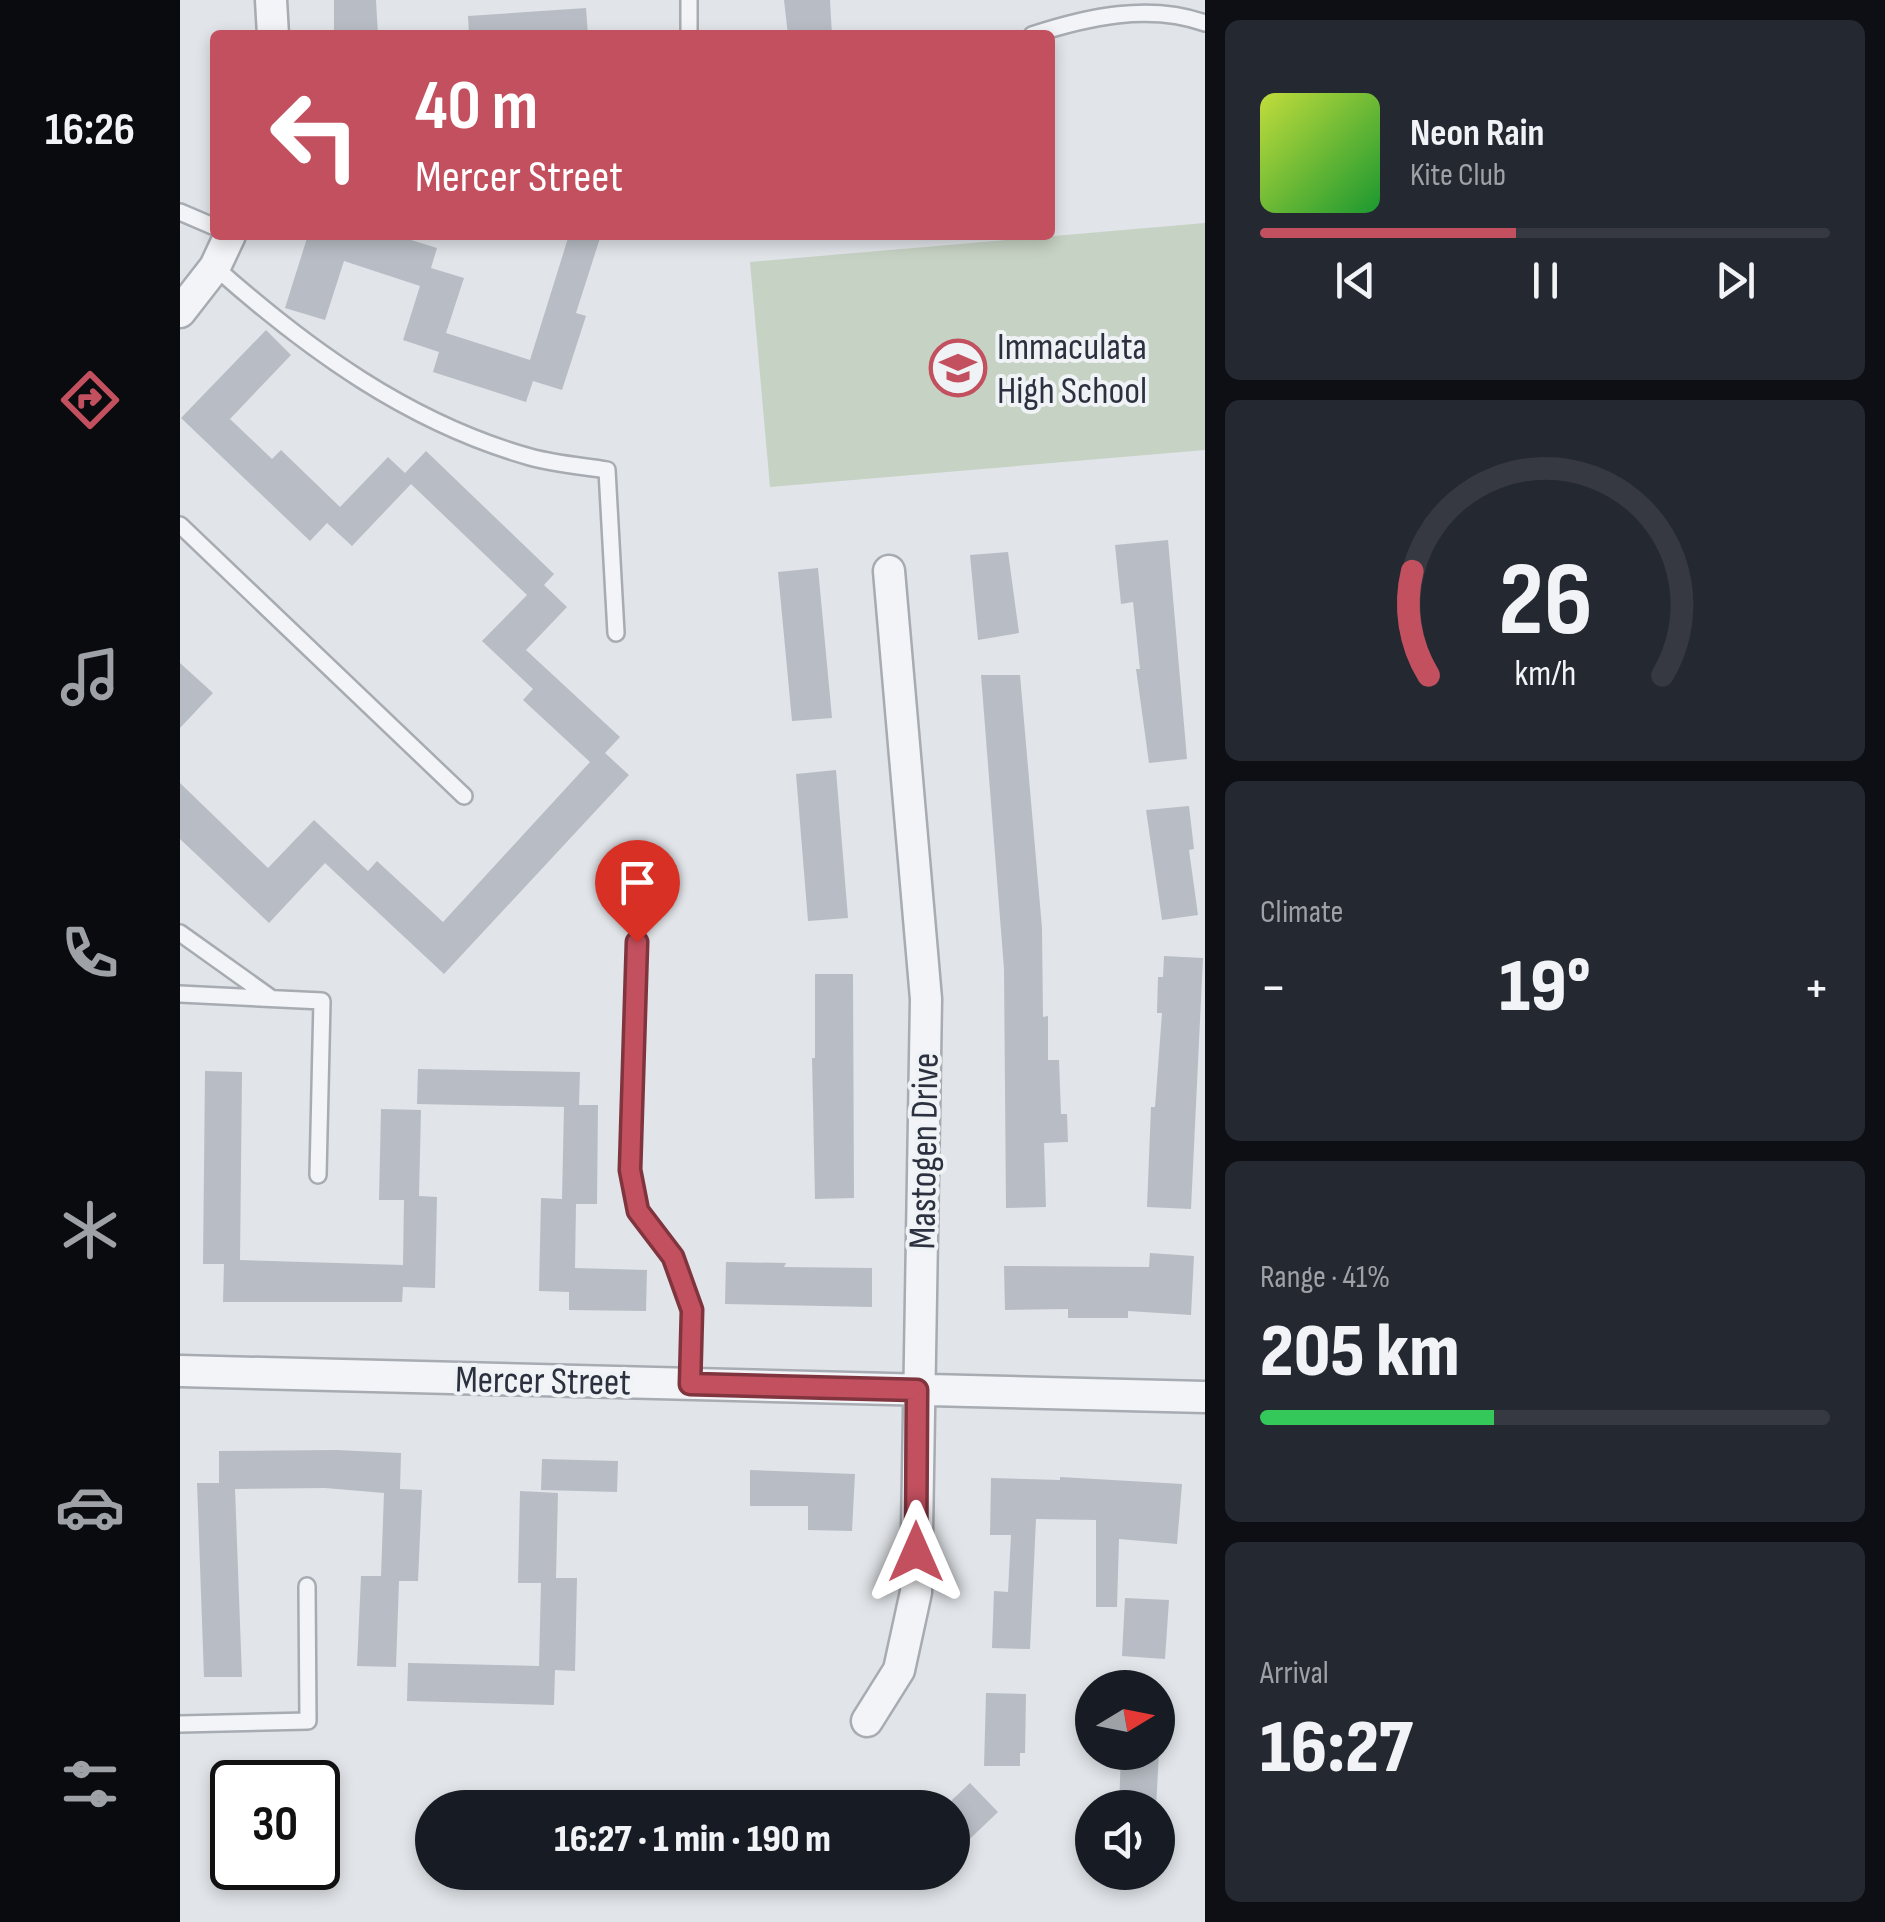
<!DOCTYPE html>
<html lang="en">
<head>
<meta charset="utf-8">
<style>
  body { margin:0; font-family:"Sofia Sans Condensed",sans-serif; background:#242831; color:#f1f3f6; height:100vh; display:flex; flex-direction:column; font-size:38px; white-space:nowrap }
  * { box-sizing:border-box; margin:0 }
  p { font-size:32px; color:#9ea1a6 }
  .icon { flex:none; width:55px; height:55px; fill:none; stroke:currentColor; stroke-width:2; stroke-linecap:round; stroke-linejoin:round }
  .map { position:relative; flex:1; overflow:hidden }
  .side { display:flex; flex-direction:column; gap:20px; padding:20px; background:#0d0f14; width:680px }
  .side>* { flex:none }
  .guide { position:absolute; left:30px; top:30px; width:845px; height:210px; border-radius:10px; box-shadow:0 5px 15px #0003; background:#c3505f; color:#fff; overflow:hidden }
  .needle { width:65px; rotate:80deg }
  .controls { position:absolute; left:895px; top:1670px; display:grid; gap:20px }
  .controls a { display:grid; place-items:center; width:100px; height:100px; border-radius:50%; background:#171b24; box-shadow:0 5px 15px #0003; font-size:50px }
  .speed { position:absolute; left:30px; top:1760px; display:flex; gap:20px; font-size:50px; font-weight:700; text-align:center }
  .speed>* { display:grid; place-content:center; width:130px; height:130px; border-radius:50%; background:#171b24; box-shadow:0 5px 15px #0003; line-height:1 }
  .speed .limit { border:5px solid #111; border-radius:15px; background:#fff; color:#111 }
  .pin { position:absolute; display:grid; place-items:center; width:85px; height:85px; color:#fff; margin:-102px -42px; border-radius:50% 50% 50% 0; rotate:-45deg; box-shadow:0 0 10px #0007 }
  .pin .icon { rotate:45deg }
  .me { position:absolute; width:110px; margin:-55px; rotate:0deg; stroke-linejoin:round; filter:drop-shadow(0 0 8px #0008) }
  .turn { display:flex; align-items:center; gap:35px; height:210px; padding:0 40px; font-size:45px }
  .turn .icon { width:130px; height:130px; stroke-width:2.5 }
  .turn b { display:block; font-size:70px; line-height:85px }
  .big { font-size:75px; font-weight:800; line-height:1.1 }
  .side .tile { flex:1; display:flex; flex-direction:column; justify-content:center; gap:15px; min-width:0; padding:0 35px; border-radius:15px; background:#242831 }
  .side .dial { align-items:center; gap:0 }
  .dial svg { height:260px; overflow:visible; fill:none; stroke:#363941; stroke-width:7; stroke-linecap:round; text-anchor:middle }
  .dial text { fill:#f1f3f6; stroke:none }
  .song { display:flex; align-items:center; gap:30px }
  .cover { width:120px; height:120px; border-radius:15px; background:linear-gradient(135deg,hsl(70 70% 55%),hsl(130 70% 35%)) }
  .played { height:10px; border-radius:5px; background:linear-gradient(90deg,#c3505f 45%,#363941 45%) }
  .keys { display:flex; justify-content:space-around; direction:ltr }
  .heat { display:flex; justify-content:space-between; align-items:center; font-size:55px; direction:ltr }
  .charge { height:15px; border-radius:8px; background:linear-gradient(90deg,#34c759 41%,#363941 0) }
  .trip { position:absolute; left:235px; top:1790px; width:555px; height:100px; border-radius:50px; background:#171b24; box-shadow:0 5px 15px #0003; font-weight:800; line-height:100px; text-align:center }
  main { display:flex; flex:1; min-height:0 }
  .tabs { display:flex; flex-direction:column; width:180px; justify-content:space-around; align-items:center; background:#090b0e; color:#9ea1a6 }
  .tabs .icon { width:70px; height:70px }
  .tabs .on { color:#c3505f }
  .tabs b { font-size:45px; color:#f1f3f6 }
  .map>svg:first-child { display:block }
  .green { fill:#c6d2c3 }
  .building { fill:#b8bdc5 }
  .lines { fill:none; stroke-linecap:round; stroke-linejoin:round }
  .lane-casing { stroke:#a7abb2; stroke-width:20 }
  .street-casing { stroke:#a7abb2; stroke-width:35 }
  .lane { stroke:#f3f4f7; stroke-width:15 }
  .street { stroke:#f3f4f7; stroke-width:30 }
  .route-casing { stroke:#7f343e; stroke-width:25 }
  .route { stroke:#c3505f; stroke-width:18 }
  .labels { text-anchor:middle; stroke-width:8; stroke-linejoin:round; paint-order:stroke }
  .poi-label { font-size:38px; fill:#2b313f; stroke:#f0f3f6; text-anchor:start }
  .street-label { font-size:38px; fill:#2b313f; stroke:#f0f3f6 }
</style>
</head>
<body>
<main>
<nav class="tabs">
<b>16:26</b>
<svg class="icon on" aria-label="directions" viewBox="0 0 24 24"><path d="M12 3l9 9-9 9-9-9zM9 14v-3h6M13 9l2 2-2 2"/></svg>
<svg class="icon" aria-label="music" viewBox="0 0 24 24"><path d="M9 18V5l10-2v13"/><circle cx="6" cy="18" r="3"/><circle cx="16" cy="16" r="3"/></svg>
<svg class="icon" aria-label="phone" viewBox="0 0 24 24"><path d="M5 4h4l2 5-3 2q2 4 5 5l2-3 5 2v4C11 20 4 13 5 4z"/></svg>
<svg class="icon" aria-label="climate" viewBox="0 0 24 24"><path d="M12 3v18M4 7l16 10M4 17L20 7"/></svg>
<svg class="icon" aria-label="car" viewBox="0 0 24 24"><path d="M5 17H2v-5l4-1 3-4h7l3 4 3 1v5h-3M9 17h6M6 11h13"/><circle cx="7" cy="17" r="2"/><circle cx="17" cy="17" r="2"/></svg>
<svg class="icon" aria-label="filters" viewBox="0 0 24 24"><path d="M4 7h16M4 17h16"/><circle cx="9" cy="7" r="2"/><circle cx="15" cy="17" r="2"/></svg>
</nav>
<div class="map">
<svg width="1025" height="1922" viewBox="0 0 1025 1922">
  <rect width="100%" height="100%" fill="#e1e4e8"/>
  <path class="green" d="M1025 223V450L590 487 570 262Z"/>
  <path class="building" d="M154 0H196L198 35H154Z
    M604 0H650L652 35H608Z
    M406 8 408 35H289L288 16Z
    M128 235H215L257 248 251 268 284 278 266 333 350 360 389 235H421L396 313 406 316 382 390 353 381 346 402 253 372 259 352 223 340 240 286 164 261 145 320 105 308Z
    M86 330 111 355 50 419 92 459 101 450 160 507 208 457 225 473 246 451 374 574 364 585 387 607 346 650 440 737 425 753 449 775 264 974 145 863 89 923 0 839V783L88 868 134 820 188 871 197 861 263 922 410 762 343 700 353 689 302 641 347 595 231 484 172 546 147 523 130 541 1 418Z
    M988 540 1007 759 969 763 956 669H960L953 602 941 604 935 545Z
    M828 552 839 633 798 640 790 555Z
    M638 568 652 718 612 721 598 572Z
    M0 663 33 693 0 728Z
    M801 675H840L862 928 863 1017 868 1016V1060H879L881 1114H887L888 1142 864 1143 866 1207 826 1208 824 969Z
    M656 770 668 918 628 921 616 774Z
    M1009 806 1014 849 1009 850 1018 915 982 920 966 810Z
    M984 956 1023 958 1011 1209 967 1207 971 1107H975L982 1013H977L978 977H983Z
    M635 974H673L674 1198 635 1199 632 1058H635Z
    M238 1069 400 1072 399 1105H418L417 1204H396L395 1268 467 1270 466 1311 389 1310V1292L359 1291 361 1198 382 1199 384 1107 237 1104Z
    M25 1071 62 1072 60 1260 223 1265 224 1200H199L201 1109 241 1110 239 1196 257 1197 255 1288 223 1287 222 1302H43L44 1264H23Z
    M970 1253 1014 1256 1011 1315 948 1311V1318H888V1309L825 1310 824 1266 969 1267Z
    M546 1262 606 1263 604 1267 692 1268V1307L545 1304Z
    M156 1450 221 1453 220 1489 242 1490 238 1581H219L216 1667 177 1666 181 1576H201L204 1493 145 1488 55 1489 62 1677H24L17 1483H39V1451Z
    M362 1459 438 1461 437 1492 361 1490Z
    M570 1470 675 1474 672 1531 628 1530V1506H570Z
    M880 1477 1002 1484 997 1544 939 1539 937 1607H916V1520L856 1519 850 1649 812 1648 814 1591 828 1592 831 1535H810L811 1478 880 1480Z
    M340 1491 378 1493 376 1578H397L395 1671 375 1670 374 1705 227 1701 228 1663 359 1666 361 1583H338Z
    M945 1598 989 1600 985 1659 942 1656Z
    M806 1693 846 1694 845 1753H840V1766H804Z
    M941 1752H979L976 1808H939Z
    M790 1783 818 1812 772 1856V1800Z"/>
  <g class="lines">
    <g class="lane-casing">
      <path id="lane" d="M509 0V35
        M852 35C907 17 969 3 1025 23
        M0 212 35 227
        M35 267C127 349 229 423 350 457 375 464 402 466 427 470L436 633
        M0 525 284 796
        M0 933 91 998
        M457 942 450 1170 458 1211 493 1257 512 1310 510 1384
        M0 994 142 1001 138 1175
        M0 1724 128 1721 127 1586"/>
    </g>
    <g class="street-casing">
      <path id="street" d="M91 0 93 35
        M0 312 35 267 50 235
        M0 1371 1025 1397
        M687 1721 719 1670 736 1592 746 999 709 571"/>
    </g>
    <use href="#lane" class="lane"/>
    <use href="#street" class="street"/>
  </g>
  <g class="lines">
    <g class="route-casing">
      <path id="route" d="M457 942 450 1170 458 1211 493 1257 512 1310 510 1384 737 1390 736 1552"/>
    </g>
    <use href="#route" class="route"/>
  </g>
  <defs>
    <g id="school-ring" transform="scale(2.875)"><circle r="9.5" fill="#f0f3f6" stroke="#c3505f" stroke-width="1.5"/><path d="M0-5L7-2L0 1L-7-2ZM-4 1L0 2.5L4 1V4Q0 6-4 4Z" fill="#c3505f"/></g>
  </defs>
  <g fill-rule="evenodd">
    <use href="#school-ring" x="778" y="368"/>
  </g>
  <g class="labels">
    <g class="poi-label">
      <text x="817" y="359">Immaculata<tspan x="817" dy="44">High School</tspan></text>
    </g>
    <g class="street-label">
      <text transform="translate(743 1151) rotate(-89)" y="13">Mastogen Drive</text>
      <text transform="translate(363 1380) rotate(1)" y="13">Mercer Street</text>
    </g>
  </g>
</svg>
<div class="controls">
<a><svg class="needle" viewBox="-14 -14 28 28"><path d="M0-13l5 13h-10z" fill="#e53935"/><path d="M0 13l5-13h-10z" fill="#9ea1a6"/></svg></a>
<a><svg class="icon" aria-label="sound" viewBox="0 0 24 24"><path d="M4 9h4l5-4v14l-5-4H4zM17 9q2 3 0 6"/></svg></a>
</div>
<div class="speed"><div class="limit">30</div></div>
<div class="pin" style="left:457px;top:942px;background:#d93025"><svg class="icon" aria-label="arrive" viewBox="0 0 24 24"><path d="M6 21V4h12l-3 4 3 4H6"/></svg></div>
<svg class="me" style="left:736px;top:1552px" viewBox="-20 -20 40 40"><path d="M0-17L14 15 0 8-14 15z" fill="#c3505f" stroke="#fff" stroke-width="4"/></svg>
<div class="trip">16:27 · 1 min · 190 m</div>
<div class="guide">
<div class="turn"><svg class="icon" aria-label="left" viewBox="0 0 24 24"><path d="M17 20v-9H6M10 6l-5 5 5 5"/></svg><div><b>40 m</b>Mercer Street</div></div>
</div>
</div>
<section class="side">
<div class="tile">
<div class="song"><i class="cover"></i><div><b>Neon Rain</b><p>Kite Club</p></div></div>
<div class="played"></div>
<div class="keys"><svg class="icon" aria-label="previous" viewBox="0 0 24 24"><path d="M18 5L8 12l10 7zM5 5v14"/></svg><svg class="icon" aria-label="pause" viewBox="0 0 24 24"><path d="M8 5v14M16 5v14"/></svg><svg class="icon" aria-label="next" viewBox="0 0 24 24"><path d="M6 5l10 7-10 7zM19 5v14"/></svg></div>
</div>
<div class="tile dial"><svg viewBox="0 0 100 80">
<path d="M14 69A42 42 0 1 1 86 69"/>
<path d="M14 69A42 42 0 0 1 9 37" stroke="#c3505f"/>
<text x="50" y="56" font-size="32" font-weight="700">26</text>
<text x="50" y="72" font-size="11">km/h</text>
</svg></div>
<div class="tile"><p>Climate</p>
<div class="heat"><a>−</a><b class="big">19°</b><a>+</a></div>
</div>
<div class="tile"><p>Range · 41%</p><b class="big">205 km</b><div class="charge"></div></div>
<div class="tile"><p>Arrival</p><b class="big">16:27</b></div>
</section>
</main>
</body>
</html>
